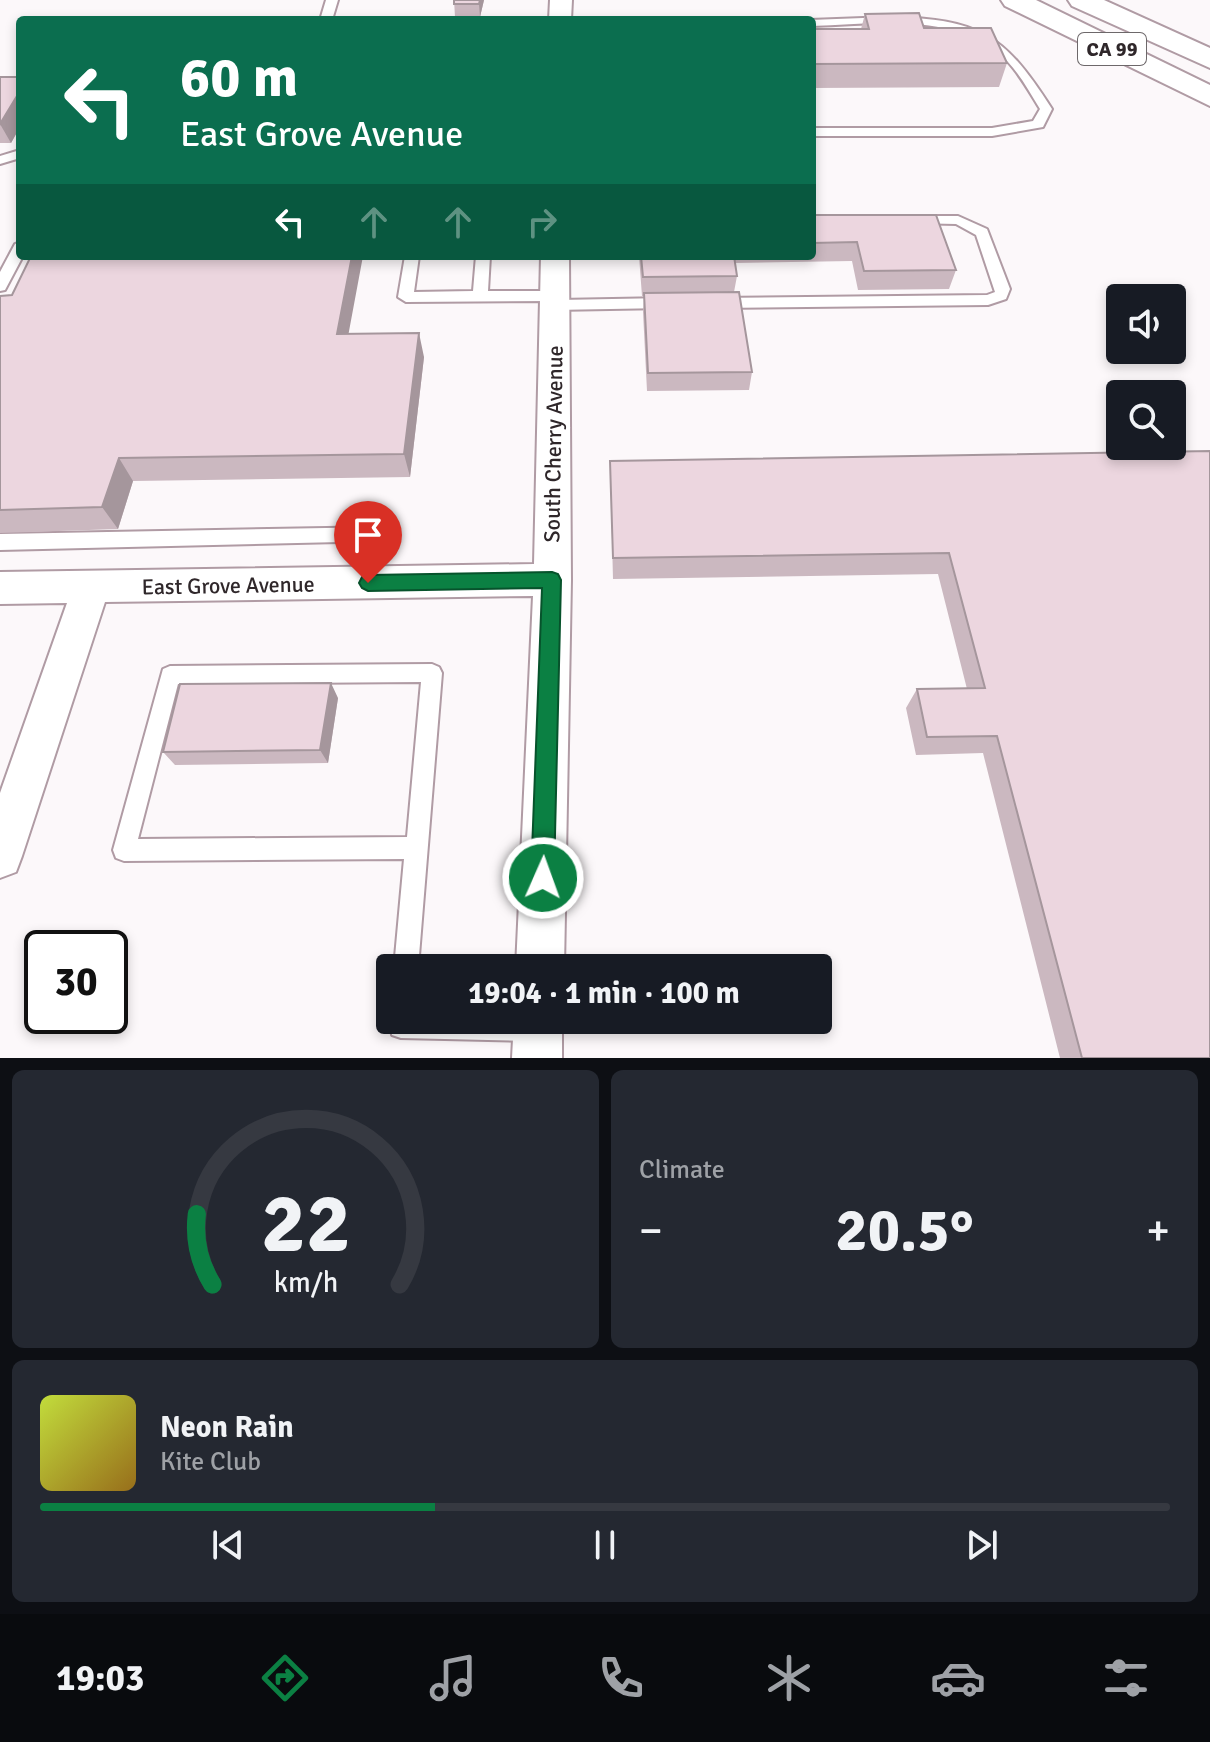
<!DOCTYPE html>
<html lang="en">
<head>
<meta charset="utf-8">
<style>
  body { margin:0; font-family:Signika,sans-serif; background:#242831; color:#f1f3f6; height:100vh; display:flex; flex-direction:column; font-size:30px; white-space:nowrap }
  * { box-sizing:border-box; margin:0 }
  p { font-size:26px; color:#9ea1a6 }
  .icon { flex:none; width:44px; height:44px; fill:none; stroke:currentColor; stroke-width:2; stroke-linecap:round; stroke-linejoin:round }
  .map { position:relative; height:1058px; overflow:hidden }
  .panel { display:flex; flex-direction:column; gap:12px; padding:12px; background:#0d0f14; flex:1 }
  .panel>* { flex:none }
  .top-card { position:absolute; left:16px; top:16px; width:800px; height:244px; border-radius:8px; box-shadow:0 4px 12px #0003; background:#0b6e4f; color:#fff; overflow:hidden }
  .tools { position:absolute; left:1106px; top:284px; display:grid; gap:16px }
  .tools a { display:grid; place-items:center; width:80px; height:80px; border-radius:8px; background:#171b24; box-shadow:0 4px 12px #0003; font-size:40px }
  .speed { position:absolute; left:24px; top:930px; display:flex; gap:16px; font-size:40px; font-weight:700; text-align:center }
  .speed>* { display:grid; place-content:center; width:104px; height:104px; border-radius:50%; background:#171b24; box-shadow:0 4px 12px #0003; line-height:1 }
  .speed .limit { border:4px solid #111; border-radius:12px; background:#fff; color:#111 }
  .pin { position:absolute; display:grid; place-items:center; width:68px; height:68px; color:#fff; margin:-82px -34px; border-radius:50% 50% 50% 0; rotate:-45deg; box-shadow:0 0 8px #0007 }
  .pin .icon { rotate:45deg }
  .me { position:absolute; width:88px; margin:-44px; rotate:2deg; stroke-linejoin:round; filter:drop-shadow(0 0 6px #0008) }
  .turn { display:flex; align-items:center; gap:28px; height:168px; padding:0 32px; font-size:36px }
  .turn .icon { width:104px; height:104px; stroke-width:2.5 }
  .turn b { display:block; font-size:56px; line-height:68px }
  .lanes { display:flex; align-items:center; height:76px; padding:0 32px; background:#0003; justify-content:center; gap:40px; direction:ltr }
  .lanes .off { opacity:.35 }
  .big { font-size:60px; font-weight:700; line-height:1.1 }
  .panel .card { flex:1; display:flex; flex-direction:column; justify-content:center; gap:12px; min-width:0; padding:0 28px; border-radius:12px; background:#242831 }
  .panel .dial { align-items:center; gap:0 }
  .dial svg { height:208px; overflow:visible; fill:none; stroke:#363941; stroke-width:7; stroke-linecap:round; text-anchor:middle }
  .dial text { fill:#f1f3f6; stroke:none }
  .song { display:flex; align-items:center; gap:24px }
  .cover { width:96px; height:96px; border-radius:12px; background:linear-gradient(135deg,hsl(70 70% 55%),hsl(40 70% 35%)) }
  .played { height:8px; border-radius:4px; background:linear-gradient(90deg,#0b8043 35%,#363941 35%) }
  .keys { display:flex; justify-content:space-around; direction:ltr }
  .heat { display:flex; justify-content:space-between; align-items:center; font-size:44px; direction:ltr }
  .panel .tiles { flex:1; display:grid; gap:12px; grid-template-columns:1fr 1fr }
  .card:last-child { grid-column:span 2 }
  .trip { position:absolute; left:376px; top:954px; width:456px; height:80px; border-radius:8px; background:#171b24; box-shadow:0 4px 12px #0003; font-weight:700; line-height:80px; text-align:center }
  .tab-bar { display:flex; height:128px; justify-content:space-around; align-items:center; background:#090b0e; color:#9ea1a6 }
  .tab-bar .icon { width:56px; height:56px }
  .tab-bar .active { color:#0b8043 }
  .tab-bar b { font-size:36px; color:#f1f3f6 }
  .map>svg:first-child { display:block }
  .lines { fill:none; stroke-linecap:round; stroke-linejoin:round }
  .service-casing { stroke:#b09ba4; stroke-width:4 }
  .minor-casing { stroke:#b09ba4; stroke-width:4 }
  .motorway-casing { stroke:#b09ba4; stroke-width:4 }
  .service { fill:#fff; fill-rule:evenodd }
  .minor { fill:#fff; fill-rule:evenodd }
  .motorway { fill:#fff; fill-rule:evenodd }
  .wall { fill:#cbb8c0 }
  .shaded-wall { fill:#a5969c }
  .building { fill:#ecd6df; stroke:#a5969c; stroke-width:2 }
  .route { fill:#0b8043; stroke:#07532c; stroke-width:2 }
  .labels { text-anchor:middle; stroke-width:8; stroke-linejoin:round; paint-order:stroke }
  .shield { fill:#fff; stroke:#6d686a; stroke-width:2 }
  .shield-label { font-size:20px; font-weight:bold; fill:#2f272a }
  .street-label { font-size:22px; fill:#2f272a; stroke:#fff }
</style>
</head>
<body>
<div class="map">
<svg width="1210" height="1058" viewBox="0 0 1210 1058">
  <rect width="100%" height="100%" fill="#fcf8fa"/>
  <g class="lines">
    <g class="service-casing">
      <path id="service" d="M326 0H338L332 20H320Z
        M890 17C980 19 1004 34 1052 109L1043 127 992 136H812V128H992L1033 121 1040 109C1030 93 1021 76 1008 62 958 11 877 24 812 26L810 20Z
        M20 150V158L0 164V156Z
        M915 216H958L987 229 1010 289 1006 299 988 305 716 308 708 303 716 298 987 295 995 292 976 235 956 224 910 223 908 220Z
        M20 242V256H23L5 290 0 291V272L15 244Z
        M405 256H419L414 292 473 291 476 256H490L488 291H554L562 296 559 300 666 298 674 303 666 308 554 310 546 305 549 301 406 302 398 297Z
        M384 527 390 529 393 534 390 539 384 541 0 550V534Z
        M432 664 439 667 442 673 418 968H394L404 859 124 861 116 858 113 850 163 669 170 666ZM421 682 407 837 138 839 178 684Z
        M390 1020H543L547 1029 544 1038 535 1041 401 1038 392 1035Z"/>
    </g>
    <g class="minor-casing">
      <path id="minor" d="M550 0H572L571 20H549Z
        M541 256H569L571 580 564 968H516L533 596 105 602 22 856 16 872 0 878V793L67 603 0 604V572L534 564Z
        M514 1020H562V1058H512Z"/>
    </g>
    <g class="motorway-casing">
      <path id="motorway" d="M1001 0H1036L1210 85V106L1005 6Z
        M1068 0H1104L1210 48V68L1072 6Z"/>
    </g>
    <use href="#service" class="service"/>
    <use href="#minor" class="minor"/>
    <use href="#motorway" class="motorway"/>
  </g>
  <path class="wall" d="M454 0H484L480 17H455Z
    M865 14 924 28 1007 63 999 87 812 88V29H861Z
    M0 77H20V127L11 143H0Z
    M812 215 956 270 949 289 858 290 852 261 735 263 737 276 734 292 752 372 749 390 647 391 643 312 644 296H642L639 256H812Z
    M12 295 349 334 424 357 410 477 133 481 118 529 0 533V296Z
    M1210 451V1058H1060L983 753 916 755 906 708 917 689H967L938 574 613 579 610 461Z
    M338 698 328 763 175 765 163 752Z"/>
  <path class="shaded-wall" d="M480 0H484L480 17 479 4Z
    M20 91V127L11 143 0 124Z
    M352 256H363L344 358 337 334Z
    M419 333 424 357 410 477 404 454Z
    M119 458 133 481 118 529 102 507Z
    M331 683 338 698 328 763 320 750Z"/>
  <path class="building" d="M454 0H480L479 4H454Z
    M919 13 924 28H991L1007 63 812 64V29H869L865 14Z
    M0 77H20V91L0 124Z
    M812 215H936L956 270 864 271 857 242 812 243Z
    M31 256H352L337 334 419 333 404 454 119 458 102 507 0 510V296L12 295Z
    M641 256H734L737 276 643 277Z
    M739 292 752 372 648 373 644 293Z
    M1210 451V1058H1082L997 736 927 737 917 689 985 688 949 553 613 558 610 461Z
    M331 683 320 750 163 752 180 684Z"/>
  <path class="route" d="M552 572 558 574 561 580 554 878 551 886 543 890 535 886 531 878 542 588 368 591 362 588 359 583 362 577 368 575Z"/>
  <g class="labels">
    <rect class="shield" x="1078" y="33" width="68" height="32" rx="6"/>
    <g class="shield-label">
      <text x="1112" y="56">CA 99</text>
    </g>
    <g class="street-label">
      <text transform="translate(553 444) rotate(-89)" y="8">South Cherry Avenue</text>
      <text transform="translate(228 585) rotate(-1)" y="8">East Grove Avenue</text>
    </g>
  </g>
</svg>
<div class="tools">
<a><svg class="icon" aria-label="sound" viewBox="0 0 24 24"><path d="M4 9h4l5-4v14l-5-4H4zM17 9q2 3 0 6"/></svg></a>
<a><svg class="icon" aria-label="search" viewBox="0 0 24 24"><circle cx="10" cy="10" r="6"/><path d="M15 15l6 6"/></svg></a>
</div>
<div class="speed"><div class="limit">30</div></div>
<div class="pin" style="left:368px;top:583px;background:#d93025"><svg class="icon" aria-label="arrive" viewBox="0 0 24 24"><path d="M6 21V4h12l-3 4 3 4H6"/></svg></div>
<svg class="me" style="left:543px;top:878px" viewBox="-20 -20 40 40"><circle r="17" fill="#0b8043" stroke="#fff" stroke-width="3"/><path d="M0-11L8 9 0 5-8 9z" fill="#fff"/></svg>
<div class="trip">19:04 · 1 min · 100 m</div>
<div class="top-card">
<div class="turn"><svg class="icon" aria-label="left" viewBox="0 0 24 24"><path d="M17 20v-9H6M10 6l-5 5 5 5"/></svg><div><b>60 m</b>East Grove Avenue</div></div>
<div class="lanes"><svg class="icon" aria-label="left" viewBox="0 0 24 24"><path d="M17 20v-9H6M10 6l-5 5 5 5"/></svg><svg class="icon off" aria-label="ahead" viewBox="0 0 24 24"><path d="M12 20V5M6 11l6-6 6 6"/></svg><svg class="icon off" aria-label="ahead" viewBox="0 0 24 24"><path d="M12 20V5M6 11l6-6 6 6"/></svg><svg class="icon off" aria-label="right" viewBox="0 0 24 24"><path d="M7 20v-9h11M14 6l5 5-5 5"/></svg></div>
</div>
</div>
<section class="panel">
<div class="tiles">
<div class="card dial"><svg viewBox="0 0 100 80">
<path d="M14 69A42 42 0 1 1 86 69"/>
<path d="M14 69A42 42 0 0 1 8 42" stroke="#0b8043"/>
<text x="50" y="56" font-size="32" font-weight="700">22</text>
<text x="50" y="72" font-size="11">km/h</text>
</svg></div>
<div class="card"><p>Climate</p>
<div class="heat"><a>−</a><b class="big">20.5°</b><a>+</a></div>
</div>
<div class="card">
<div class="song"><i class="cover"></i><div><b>Neon Rain</b><p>Kite Club</p></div></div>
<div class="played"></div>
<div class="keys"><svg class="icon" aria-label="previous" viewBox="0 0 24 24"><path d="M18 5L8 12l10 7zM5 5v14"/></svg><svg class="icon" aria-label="pause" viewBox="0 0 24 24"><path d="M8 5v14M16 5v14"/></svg><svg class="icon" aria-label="next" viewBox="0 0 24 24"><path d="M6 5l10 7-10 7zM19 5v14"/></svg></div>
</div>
</div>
</section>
<nav class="tab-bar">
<b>19:03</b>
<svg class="icon active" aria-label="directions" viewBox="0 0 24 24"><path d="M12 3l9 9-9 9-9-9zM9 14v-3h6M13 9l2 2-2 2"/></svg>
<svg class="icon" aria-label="music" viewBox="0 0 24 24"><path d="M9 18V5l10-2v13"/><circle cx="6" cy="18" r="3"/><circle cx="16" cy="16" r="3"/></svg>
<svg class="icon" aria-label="phone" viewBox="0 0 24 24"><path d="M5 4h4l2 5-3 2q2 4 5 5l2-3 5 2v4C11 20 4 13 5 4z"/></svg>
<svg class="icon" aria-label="climate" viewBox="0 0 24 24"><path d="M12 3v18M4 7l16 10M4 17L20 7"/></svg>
<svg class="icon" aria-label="car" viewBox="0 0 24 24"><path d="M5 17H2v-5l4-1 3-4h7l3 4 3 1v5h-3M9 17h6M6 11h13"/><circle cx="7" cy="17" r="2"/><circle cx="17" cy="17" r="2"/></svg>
<svg class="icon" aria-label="filters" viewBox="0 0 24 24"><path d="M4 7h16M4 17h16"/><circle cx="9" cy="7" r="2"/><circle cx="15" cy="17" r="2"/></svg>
</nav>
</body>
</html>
